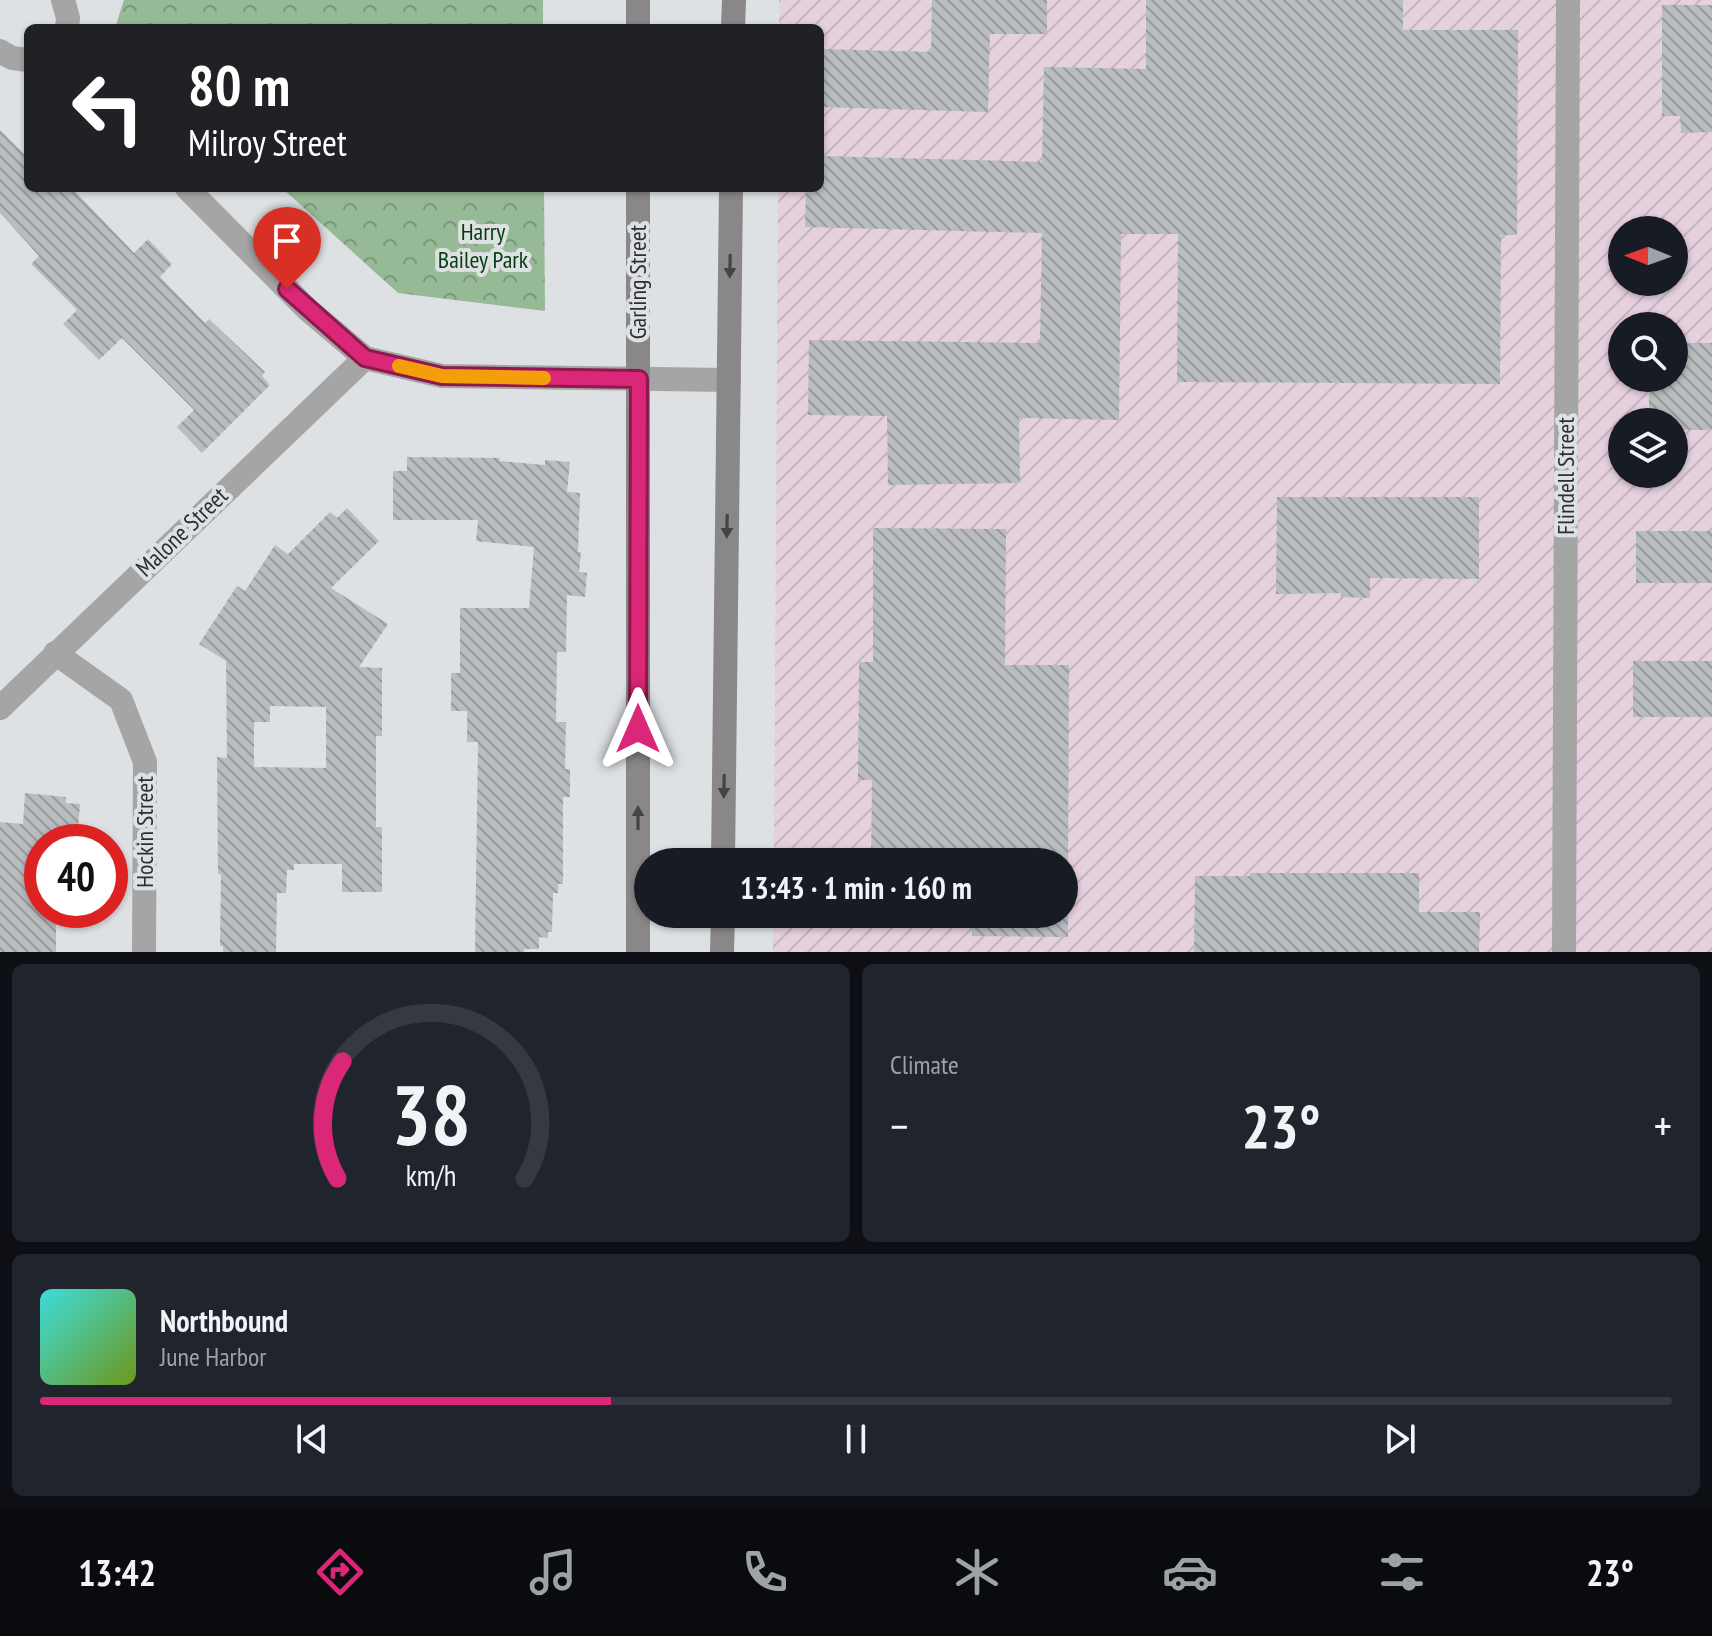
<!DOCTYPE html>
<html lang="en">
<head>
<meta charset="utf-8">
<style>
  body { margin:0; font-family:"PT Sans Narrow",sans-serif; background:#20242c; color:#f1f3f6; height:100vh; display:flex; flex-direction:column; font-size:30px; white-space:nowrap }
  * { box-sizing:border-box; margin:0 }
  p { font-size:26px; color:#9ea1a6 }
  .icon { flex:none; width:44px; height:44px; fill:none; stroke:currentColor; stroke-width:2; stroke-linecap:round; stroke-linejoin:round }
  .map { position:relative; height:952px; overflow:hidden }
  .sheet { display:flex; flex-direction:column; gap:12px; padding:12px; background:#0d0f14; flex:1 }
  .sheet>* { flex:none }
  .hud { position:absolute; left:24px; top:24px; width:800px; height:168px; border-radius:12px; box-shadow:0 2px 6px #0004; background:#202124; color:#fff; overflow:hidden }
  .needle { width:52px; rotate:271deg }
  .buttons { position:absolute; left:1608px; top:216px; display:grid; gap:16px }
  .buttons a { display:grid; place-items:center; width:80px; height:80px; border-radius:50%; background:#171b24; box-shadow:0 2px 6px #0004; font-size:40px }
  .speed { position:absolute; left:24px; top:824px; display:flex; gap:16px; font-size:40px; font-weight:700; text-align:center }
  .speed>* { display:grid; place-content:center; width:104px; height:104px; border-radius:50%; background:#171b24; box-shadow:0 2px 6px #0004; line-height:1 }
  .speed .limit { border:12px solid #d22; background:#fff; color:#111 }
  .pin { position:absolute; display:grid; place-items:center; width:68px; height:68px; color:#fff; margin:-82px -34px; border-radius:50% 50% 50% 0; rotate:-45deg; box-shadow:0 0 8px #0007 }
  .pin .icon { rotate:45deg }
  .me { position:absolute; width:88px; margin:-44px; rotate:0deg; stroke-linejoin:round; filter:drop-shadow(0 0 6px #0008) }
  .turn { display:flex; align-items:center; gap:28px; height:168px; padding:0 32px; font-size:36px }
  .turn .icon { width:104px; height:104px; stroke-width:2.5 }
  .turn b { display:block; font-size:56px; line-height:68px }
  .big { font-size:60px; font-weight:700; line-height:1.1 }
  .sheet .tile { flex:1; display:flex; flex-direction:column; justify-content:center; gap:12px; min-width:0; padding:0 28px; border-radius:12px; background:#20242c }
  .sheet .dial { align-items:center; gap:0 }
  .dial svg { height:208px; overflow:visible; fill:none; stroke:#363941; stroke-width:7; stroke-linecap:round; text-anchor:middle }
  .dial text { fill:#f1f3f6; stroke:none }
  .song { display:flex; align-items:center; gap:24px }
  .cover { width:96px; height:96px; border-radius:12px; background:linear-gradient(135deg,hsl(180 70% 55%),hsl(80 70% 35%)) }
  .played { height:8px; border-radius:4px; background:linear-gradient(90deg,#db2777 35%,#363941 35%) }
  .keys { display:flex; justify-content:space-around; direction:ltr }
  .heat { display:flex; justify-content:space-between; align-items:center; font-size:44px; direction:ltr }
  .sheet .tiles { flex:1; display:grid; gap:12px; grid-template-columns:1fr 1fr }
  .tile:last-child { grid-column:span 2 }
  .trip { position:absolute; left:634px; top:848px; width:444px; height:80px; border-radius:40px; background:#171b24; box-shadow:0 2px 6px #0004; font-weight:700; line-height:80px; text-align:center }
  .tabs { display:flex; height:128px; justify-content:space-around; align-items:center; background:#090b0e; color:#9ea1a6 }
  .tabs .icon { width:56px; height:56px }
  .tabs .active { color:#db2777 }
  .tabs b { font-size:36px; color:#f1f3f6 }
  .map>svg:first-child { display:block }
  .industrial { fill:url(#industrial-furrows); fill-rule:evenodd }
  .park { fill:url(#park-crowns) }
  .building { fill:url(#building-back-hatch); fill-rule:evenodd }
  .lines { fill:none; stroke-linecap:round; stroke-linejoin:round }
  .street { stroke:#a6a5a5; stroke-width:24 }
  .secondary { stroke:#8a8788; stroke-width:24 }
  .oneway { fill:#444445 }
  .route-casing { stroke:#8e194d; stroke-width:20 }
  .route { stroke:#db2777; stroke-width:14 }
  .slow { stroke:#f59e0b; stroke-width:14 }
  .labels { text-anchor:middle; stroke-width:8; stroke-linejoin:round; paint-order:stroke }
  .park-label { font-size:24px; fill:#053d0e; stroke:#dee1e4 }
  .street-label { font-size:24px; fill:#2d2e2f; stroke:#dee1e4 }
</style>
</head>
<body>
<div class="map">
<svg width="1712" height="952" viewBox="0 0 1712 952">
  <defs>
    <pattern id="industrial-furrows" width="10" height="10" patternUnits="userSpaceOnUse" patternTransform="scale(2)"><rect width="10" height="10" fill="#e5d0dd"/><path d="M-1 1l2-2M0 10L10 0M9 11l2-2" fill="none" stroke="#c5b3be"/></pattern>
    <pattern id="park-crowns" width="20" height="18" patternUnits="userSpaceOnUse" patternTransform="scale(2)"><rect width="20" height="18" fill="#96ba96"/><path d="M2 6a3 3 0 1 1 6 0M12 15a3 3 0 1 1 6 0" fill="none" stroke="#7b987b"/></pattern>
    <pattern id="building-back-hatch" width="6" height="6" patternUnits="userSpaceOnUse" patternTransform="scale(2)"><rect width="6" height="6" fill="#babdc0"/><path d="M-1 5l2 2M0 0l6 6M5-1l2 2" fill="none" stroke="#989a9c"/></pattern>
  </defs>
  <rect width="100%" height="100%" fill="#dee1e4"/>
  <path class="industrial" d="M779 0H1712V952H773V914H1064V862H774L778 188H820V28H779ZM1622 230H1674V282H1622ZM1622 326H1674V378H1622ZM1622 422H1674V474H1622Z"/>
  <path class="park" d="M124 0H543V28H115Z
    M282 188H544L545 311 398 293Z"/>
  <path class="building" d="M932 0H1047V34H990L988 112 820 107V49L931 52Z
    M1146 0H1403V30H1518L1517 235H1501L1500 384 1177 382 1178 234H1121L1119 420 1019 418 1020 483 888 485 887 416 808 415 809 340 1040 343 1042 233 805 227 806 188H820V156L1042 162 1044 67 1146 69Z
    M1662 5H1712V132L1681 133 1680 116H1662Z
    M0 130 28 158V188H72L134 253 148 239 172 264 160 277 205 323 209 319 265 372 262 376 270 385 202 453 177 427 194 410 122 338 99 360 63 324 77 310 31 264 39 256 0 213Z
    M1674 343H1712V430H1674V422H1649V378H1674Z
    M407 457 500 458 499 461 545 465V460L570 462 567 492 580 493 578 552H581L579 572 587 573 585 597 567 595 566 652H557L556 722H566L565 769H570V797H563V884H558V893H553L552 932H548V938L539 937V949H524V952H475L478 742H467V711H451V673H460V608H529L534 547 476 541 478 520H393V471H407Z
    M1277 497H1479V579L1370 578V598L1341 597V593L1276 594Z
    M347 508 379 541 331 588 388 624 359 667 382 668V736H376V827H382V892H342V864H294V870H287L286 893H277L276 952H223V946H220L221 874H218L217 757 227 758 226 661 199 644 237 586 245 591 275 545 288 554 330 512 337 518ZM270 706 326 707V768L254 767V722H270Z
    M873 528 1006 529 1005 665H1069L1068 862H871L872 780H858L859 662H873Z
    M1636 531H1712V583H1636Z
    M1633 661H1712V717H1633Z
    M25 793 66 797V803L80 804 77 842H42V913L56 911V952H0V822L23 824Z
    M1250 873H1419V912H1480L1479 952H1194L1195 876H1250Z
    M972 914H1068V937L972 936Z"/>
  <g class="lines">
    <path class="street" d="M63 0 68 18 67 28
      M0 51 12 58 28 60
      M187 188 307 309 365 358 442 376 729 380
      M55 653 121 700 145 762 144 952
      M0 708 365 358
      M1564 952 1568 0"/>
    <path class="secondary" d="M638 0V28
      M733 28 734 0
      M723 862 731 188
      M638 952V188
      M722 952 723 914"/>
  </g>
  <defs><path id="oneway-solid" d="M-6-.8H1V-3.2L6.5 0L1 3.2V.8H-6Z" transform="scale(2)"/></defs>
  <g class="oneway">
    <use href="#oneway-solid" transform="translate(730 266) rotate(91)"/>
    <use href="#oneway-solid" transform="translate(727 526) rotate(91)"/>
    <use href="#oneway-solid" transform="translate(724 786) rotate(91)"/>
    <use href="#oneway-solid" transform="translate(638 818) rotate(-90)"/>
  </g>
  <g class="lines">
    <g class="route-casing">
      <path id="route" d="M287 289 365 358 442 376 639 379 638 729"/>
    </g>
    <use href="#route" class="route"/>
    <path class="slow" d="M399 366 442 376 544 378"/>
  </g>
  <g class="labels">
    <g class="park-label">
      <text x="483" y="240">Harry<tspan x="483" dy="28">Bailey Park</tspan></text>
    </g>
    <g class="street-label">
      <text transform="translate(638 282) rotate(-90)" y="8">Garling Street</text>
      <text transform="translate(1566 476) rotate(-90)" y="8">Flindell Street</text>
      <text transform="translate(182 532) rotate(-44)" y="8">Malone Street</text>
      <text transform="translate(145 832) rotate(-90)" y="8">Hockin Street</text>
    </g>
  </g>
</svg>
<div class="buttons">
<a><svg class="needle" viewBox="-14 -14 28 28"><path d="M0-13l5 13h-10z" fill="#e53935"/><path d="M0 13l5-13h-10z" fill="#9ea1a6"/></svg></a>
<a><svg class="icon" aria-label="search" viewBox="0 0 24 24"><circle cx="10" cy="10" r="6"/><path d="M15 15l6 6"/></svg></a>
<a><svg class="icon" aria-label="layers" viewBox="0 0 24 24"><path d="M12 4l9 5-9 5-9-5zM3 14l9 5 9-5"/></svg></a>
</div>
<div class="speed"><div class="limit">40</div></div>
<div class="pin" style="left:287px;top:289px;background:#d93025"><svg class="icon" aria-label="arrive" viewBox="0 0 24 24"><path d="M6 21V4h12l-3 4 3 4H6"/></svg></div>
<svg class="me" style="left:638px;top:729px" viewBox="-20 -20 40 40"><path d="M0-17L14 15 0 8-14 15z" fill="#db2777" stroke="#fff" stroke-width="4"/></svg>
<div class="trip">13:43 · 1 min · 160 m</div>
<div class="hud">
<div class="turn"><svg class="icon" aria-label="left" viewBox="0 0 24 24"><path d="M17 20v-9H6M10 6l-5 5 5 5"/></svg><div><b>80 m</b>Milroy Street</div></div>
</div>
</div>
<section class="sheet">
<div class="tiles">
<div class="tile dial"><svg viewBox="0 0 100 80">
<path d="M14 69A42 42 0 1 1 86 69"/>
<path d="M14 69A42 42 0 0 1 16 24" stroke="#db2777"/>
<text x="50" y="56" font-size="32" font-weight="700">38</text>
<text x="50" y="72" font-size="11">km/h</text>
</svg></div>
<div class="tile"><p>Climate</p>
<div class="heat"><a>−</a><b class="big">23°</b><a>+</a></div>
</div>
<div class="tile">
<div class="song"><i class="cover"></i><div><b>Northbound</b><p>June Harbor</p></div></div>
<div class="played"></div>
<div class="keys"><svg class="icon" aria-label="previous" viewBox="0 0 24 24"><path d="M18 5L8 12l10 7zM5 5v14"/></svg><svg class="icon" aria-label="pause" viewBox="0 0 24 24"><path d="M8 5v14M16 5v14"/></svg><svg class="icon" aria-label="next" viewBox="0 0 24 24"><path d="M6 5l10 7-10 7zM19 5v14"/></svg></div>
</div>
</div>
</section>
<nav class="tabs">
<b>13:42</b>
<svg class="icon active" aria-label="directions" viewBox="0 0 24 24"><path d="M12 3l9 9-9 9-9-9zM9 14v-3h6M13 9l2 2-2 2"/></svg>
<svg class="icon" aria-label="music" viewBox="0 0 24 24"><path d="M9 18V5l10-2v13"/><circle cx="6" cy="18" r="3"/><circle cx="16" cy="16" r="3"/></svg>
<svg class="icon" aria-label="phone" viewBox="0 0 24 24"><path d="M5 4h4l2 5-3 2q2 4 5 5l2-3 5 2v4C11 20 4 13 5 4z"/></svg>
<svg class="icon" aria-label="climate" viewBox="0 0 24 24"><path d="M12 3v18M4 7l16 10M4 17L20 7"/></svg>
<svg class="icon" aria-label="car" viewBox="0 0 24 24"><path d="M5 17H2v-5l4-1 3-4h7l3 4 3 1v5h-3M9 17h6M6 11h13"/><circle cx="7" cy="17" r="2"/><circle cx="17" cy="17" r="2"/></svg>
<svg class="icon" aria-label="filters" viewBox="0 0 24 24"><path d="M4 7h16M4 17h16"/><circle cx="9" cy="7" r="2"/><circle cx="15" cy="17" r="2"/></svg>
<b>23°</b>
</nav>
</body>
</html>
